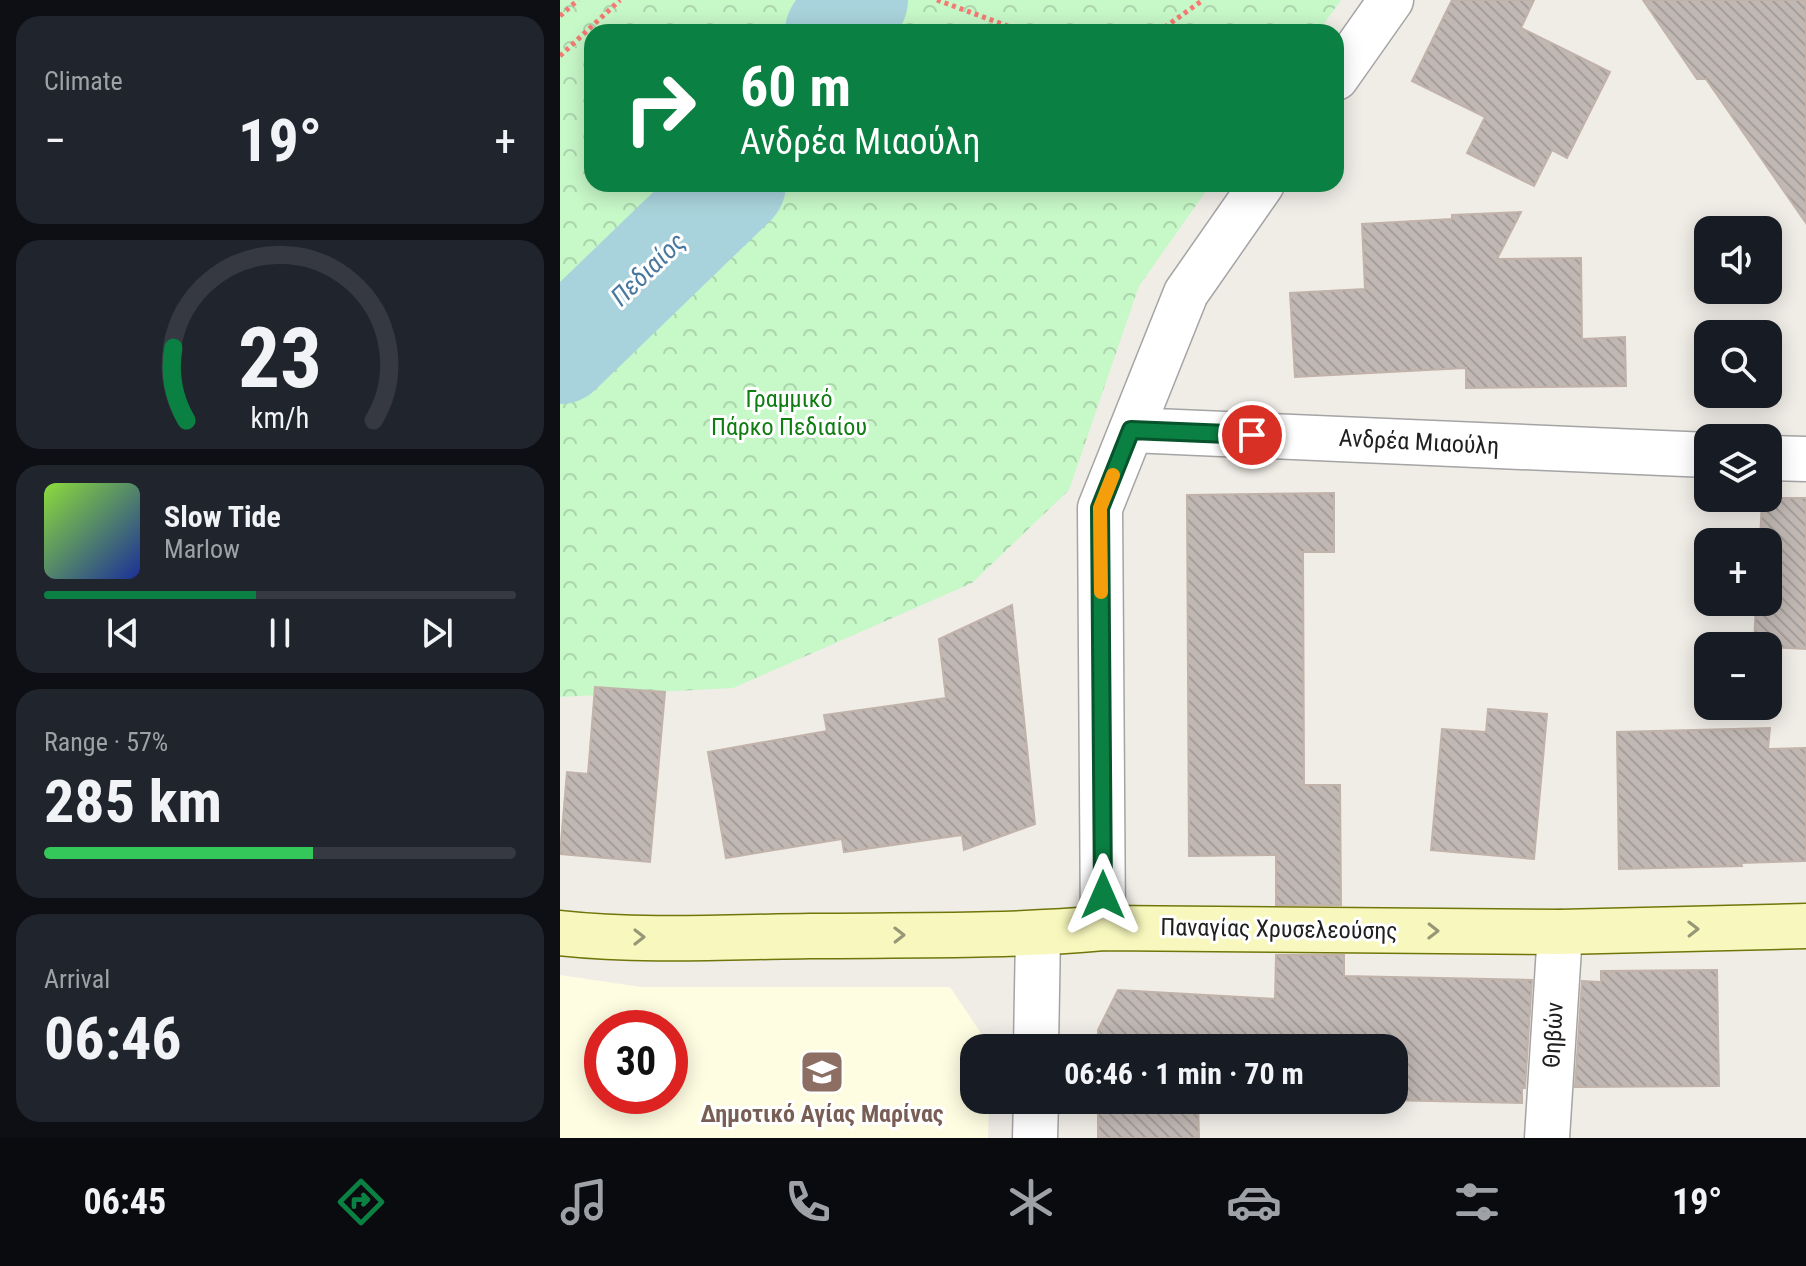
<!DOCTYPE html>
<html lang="en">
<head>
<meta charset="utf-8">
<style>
  body { margin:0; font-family:"Roboto Condensed",sans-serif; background:#20242c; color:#f1f3f6; height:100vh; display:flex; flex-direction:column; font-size:30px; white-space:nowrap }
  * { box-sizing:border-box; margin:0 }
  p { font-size:26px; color:#9ea1a6 }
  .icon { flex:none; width:44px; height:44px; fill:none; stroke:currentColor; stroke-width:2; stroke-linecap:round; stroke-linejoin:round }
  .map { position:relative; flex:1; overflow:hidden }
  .drawer { display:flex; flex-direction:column; gap:16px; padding:16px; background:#0d0f14; width:560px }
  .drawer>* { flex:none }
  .hud { position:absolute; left:24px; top:24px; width:760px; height:168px; border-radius:24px; box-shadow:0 4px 20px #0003; background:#0b8043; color:#fff; overflow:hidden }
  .fabs { position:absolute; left:1134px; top:216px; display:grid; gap:16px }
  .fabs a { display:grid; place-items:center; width:88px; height:88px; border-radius:16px; background:#171b24; box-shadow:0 4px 20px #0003; font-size:40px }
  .speed { position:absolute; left:24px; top:1010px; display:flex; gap:16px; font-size:40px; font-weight:700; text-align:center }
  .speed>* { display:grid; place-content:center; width:104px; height:104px; border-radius:50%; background:#171b24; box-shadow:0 4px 20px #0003; line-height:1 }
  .speed .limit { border:12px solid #d22; background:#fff; color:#111 }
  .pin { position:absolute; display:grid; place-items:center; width:68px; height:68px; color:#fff; margin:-34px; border:4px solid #fff; border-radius:50%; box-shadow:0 2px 8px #0007 }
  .me { position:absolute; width:88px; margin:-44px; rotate:0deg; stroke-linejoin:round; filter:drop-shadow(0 0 6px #0008) }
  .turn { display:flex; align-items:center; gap:28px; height:168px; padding:0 24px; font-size:36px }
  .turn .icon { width:104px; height:104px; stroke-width:2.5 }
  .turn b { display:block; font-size:56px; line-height:68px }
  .big { font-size:60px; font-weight:700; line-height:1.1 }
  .drawer .tile { flex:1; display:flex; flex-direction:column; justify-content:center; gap:12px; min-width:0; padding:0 28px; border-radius:24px; background:#20242c }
  .drawer .dial { align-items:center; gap:0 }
  .dial svg { height:208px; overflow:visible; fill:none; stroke:#363941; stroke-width:7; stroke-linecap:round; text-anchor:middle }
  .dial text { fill:#f1f3f6; stroke:none }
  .song { display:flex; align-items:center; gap:24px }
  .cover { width:96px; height:96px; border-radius:12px; background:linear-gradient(135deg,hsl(90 70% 55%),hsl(230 70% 35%)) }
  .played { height:8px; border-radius:4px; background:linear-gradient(90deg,#0b8043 45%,#363941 45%) }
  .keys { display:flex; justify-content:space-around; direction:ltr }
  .heat { display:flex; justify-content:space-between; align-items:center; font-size:44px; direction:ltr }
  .charge { height:12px; border-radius:6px; background:linear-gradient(90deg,#34c759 57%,#363941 0) }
  .trip { position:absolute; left:400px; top:1034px; width:448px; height:80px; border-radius:24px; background:#171b24; box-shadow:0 4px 20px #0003; font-weight:700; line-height:80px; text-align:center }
  .tabs { display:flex; height:128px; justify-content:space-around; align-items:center; background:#090b0e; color:#9ea1a6 }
  .tabs .icon { width:56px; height:56px }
  .tabs .current { color:#0b8043 }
  .tabs b { font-size:36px; color:#f1f3f6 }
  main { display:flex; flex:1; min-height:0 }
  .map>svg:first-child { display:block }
  .education { fill:#fefde2; fill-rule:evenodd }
  .park { fill:url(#park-crowns) }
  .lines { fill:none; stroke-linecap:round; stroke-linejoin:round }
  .river { stroke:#a9d3dc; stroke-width:102 }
  .building { fill:url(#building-back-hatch); stroke:#c2b3aa; stroke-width:2 }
  .street-casing { stroke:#a4a4a4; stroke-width:47 }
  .secondary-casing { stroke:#707609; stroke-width:47 }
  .path { stroke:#f57a73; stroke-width:5; stroke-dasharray:4 4; stroke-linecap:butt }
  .street { stroke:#fff; stroke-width:44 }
  .secondary { stroke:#f8f8be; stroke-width:44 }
  .oneway { stroke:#979777 }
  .route-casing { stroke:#07532c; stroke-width:20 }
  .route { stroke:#0b8043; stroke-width:14 }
  .slow { stroke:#f59e0b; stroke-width:14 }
  .labels { text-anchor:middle; stroke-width:6; stroke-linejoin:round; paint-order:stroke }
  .park-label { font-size:24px; fill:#107d13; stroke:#fff }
  .street-label { font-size:24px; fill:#202020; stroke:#fff }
  .education-label { font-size:24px; font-weight:bold; fill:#785e54; stroke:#fff }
  .water-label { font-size:26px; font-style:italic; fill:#49789e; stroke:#fff }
</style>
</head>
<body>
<main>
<section class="drawer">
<div class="tile"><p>Climate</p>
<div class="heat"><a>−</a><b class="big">19°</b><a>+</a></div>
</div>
<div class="tile dial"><svg viewBox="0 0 100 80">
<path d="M14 69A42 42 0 1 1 86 69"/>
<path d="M14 69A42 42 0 0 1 9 41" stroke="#0b8043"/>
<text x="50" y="56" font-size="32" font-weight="700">23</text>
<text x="50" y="72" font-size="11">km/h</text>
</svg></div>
<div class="tile">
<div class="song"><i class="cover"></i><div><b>Slow Tide</b><p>Marlow</p></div></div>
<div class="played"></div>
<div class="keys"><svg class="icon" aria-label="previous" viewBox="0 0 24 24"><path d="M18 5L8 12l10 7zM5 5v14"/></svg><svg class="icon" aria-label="pause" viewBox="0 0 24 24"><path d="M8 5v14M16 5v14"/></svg><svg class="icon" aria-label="next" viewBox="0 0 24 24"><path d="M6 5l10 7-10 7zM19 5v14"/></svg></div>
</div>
<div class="tile"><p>Range · 57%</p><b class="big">285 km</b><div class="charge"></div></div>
<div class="tile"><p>Arrival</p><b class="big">06:46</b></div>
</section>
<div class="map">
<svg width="1246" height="1138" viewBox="0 0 1246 1138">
  <defs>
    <pattern id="park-crowns" width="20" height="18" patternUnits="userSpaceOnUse" patternTransform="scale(2)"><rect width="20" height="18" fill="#c7f8c8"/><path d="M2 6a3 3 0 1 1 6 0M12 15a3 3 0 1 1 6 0" fill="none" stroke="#abd4ac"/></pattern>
    <pattern id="building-back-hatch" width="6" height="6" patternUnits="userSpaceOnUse" patternTransform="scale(2)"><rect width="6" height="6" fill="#c1b8b3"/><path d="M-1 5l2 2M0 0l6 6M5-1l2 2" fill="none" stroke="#a69e9a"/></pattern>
  </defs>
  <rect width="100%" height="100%" fill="#f0ede7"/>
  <path class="education" d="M0 975 81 987H390L429 1045V1048H414V1100H429L428 1138H0ZM110 1028V1096H42V1028Z"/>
  <path class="park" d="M0 0H781L758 32H32V184H651L579 286 509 490 412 583 173 688 0 697Z"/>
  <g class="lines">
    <path class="river" d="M276 32 297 0
      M0 353 175 184"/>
  </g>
  <path class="building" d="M892 0H974L961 28 1050 72 1007 158 992 150 974 186 907 153 925 117 852 81Z
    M1083 0H1246V223L1146 79H1137Z
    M961 212 937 259 1021 258 1022 339 1065 337 1066 386 906 388V368L735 377 730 293 805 289 802 224 892 219V215Z
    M774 493V552H743L744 785H780L781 905H716V855L629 856 627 495Z
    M1202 498H1246V649L1194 646 1196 602H1208V542H1200Z
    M452 605 475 824 404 850 402 835 284 852 282 839 166 858 148 752 267 731 264 715 386 698 379 639Z
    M35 687 105 692 90 862 0 854 7 772 28 774Z
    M928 709 987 714 974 859 871 850 882 729 926 732Z
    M1210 728 1208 749 1246 748V861L1181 863 1182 866 1059 869 1057 732Z
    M716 955H784V976L972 980 965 1088H962V1103L823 1100H834V1048H538V1030L558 990 715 999Z
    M1157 970 1159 1086 1015 1087 1022 981 1041 982V971Z
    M538 1100H638L639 1138H538Z"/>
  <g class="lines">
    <g class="street-casing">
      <path id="street" d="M776 78 831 0
        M571 430 1148 455
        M1208 458 1246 459
        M543 928 540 508 626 293 702 184
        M476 1048 478 934
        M475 1138 476 1100
        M987 1138 1000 932"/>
    </g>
    <g class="secondary-casing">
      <path id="secondary" d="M0 933C82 942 168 937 250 936 348 935 446 937 543 928L1000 932 1246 926"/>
    </g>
    <path class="path" d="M377 0 464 32
      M0 16 18 0
      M598 32 643 0
      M0 56 60 0"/>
    <use href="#street" class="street"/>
    <use href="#secondary" class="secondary"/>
  </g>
  <defs><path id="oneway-chevron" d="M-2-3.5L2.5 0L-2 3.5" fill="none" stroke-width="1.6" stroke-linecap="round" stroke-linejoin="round" transform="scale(2)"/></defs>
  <g class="oneway">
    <use href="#oneway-chevron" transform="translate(1133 929) rotate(-1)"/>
    <use href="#oneway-chevron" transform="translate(873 931) rotate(1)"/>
    <use href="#oneway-chevron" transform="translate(339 935) rotate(-1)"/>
    <use href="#oneway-chevron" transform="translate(79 937)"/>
  </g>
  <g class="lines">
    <g class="route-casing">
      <path id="route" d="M543 895 540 508 571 430 692 435"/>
    </g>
    <use href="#route" class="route"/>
    <path class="slow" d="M541 592 540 508 553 475"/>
  </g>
  <defs>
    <g id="school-square" transform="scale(2.3)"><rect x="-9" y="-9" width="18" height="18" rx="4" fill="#8d6e63" stroke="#fff"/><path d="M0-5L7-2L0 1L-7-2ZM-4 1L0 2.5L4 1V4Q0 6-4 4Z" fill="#fff"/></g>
  </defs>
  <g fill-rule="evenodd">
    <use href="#school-square" x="262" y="1072"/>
  </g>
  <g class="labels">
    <g class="park-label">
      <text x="229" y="407">Γραμμικό<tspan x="229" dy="28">Πάρκο Πεδιαίου</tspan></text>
    </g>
    <g class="street-label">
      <text transform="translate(859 442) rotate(3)" y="8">Ανδρέα Μιαούλη</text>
      <text transform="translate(719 929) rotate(1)" y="8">Παναγίας Χρυσελεούσης</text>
      <text transform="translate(993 1035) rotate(-87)" y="8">Θηβών</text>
    </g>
    <g class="education-label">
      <text x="262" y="1122">Δημοτικό Αγίας Μαρίνας</text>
    </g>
    <g class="water-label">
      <text transform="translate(88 269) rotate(-44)" y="9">Πεδιαίος</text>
    </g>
  </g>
</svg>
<div class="fabs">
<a><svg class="icon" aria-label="sound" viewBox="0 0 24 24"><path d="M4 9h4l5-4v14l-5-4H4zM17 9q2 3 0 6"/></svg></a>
<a><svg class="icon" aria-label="search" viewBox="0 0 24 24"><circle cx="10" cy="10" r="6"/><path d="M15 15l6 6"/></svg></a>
<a><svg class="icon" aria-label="layers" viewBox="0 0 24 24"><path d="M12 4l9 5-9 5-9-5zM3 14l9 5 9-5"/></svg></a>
<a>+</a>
<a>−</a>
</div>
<div class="speed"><div class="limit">30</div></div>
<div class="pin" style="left:692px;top:435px;background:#d93025"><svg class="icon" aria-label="arrive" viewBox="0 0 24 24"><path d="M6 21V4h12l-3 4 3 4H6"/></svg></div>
<svg class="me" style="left:543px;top:895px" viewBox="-20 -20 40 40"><path d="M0-17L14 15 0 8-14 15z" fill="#0b8043" stroke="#fff" stroke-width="4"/></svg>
<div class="trip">06:46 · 1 min · 70 m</div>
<div class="hud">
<div class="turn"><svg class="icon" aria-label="right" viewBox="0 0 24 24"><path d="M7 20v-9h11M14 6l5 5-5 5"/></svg><div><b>60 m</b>Ανδρέα Μιαούλη</div></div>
</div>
</div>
</main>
<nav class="tabs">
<b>06:45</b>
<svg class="icon current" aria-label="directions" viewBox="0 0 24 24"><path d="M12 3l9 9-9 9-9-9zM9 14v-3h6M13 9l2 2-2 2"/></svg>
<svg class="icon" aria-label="music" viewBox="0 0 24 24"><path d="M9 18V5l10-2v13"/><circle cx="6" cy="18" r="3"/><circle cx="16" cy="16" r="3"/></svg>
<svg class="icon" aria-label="phone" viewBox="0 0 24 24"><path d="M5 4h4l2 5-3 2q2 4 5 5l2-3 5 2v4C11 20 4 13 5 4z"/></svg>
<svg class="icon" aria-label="climate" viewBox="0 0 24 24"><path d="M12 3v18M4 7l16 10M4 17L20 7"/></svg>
<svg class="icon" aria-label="car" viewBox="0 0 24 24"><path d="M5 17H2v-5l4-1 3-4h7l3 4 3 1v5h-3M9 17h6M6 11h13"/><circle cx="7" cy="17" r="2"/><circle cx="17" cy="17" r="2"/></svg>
<svg class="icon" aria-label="filters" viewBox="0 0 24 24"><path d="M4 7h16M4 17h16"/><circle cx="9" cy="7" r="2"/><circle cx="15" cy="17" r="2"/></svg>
<b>19°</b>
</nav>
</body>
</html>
